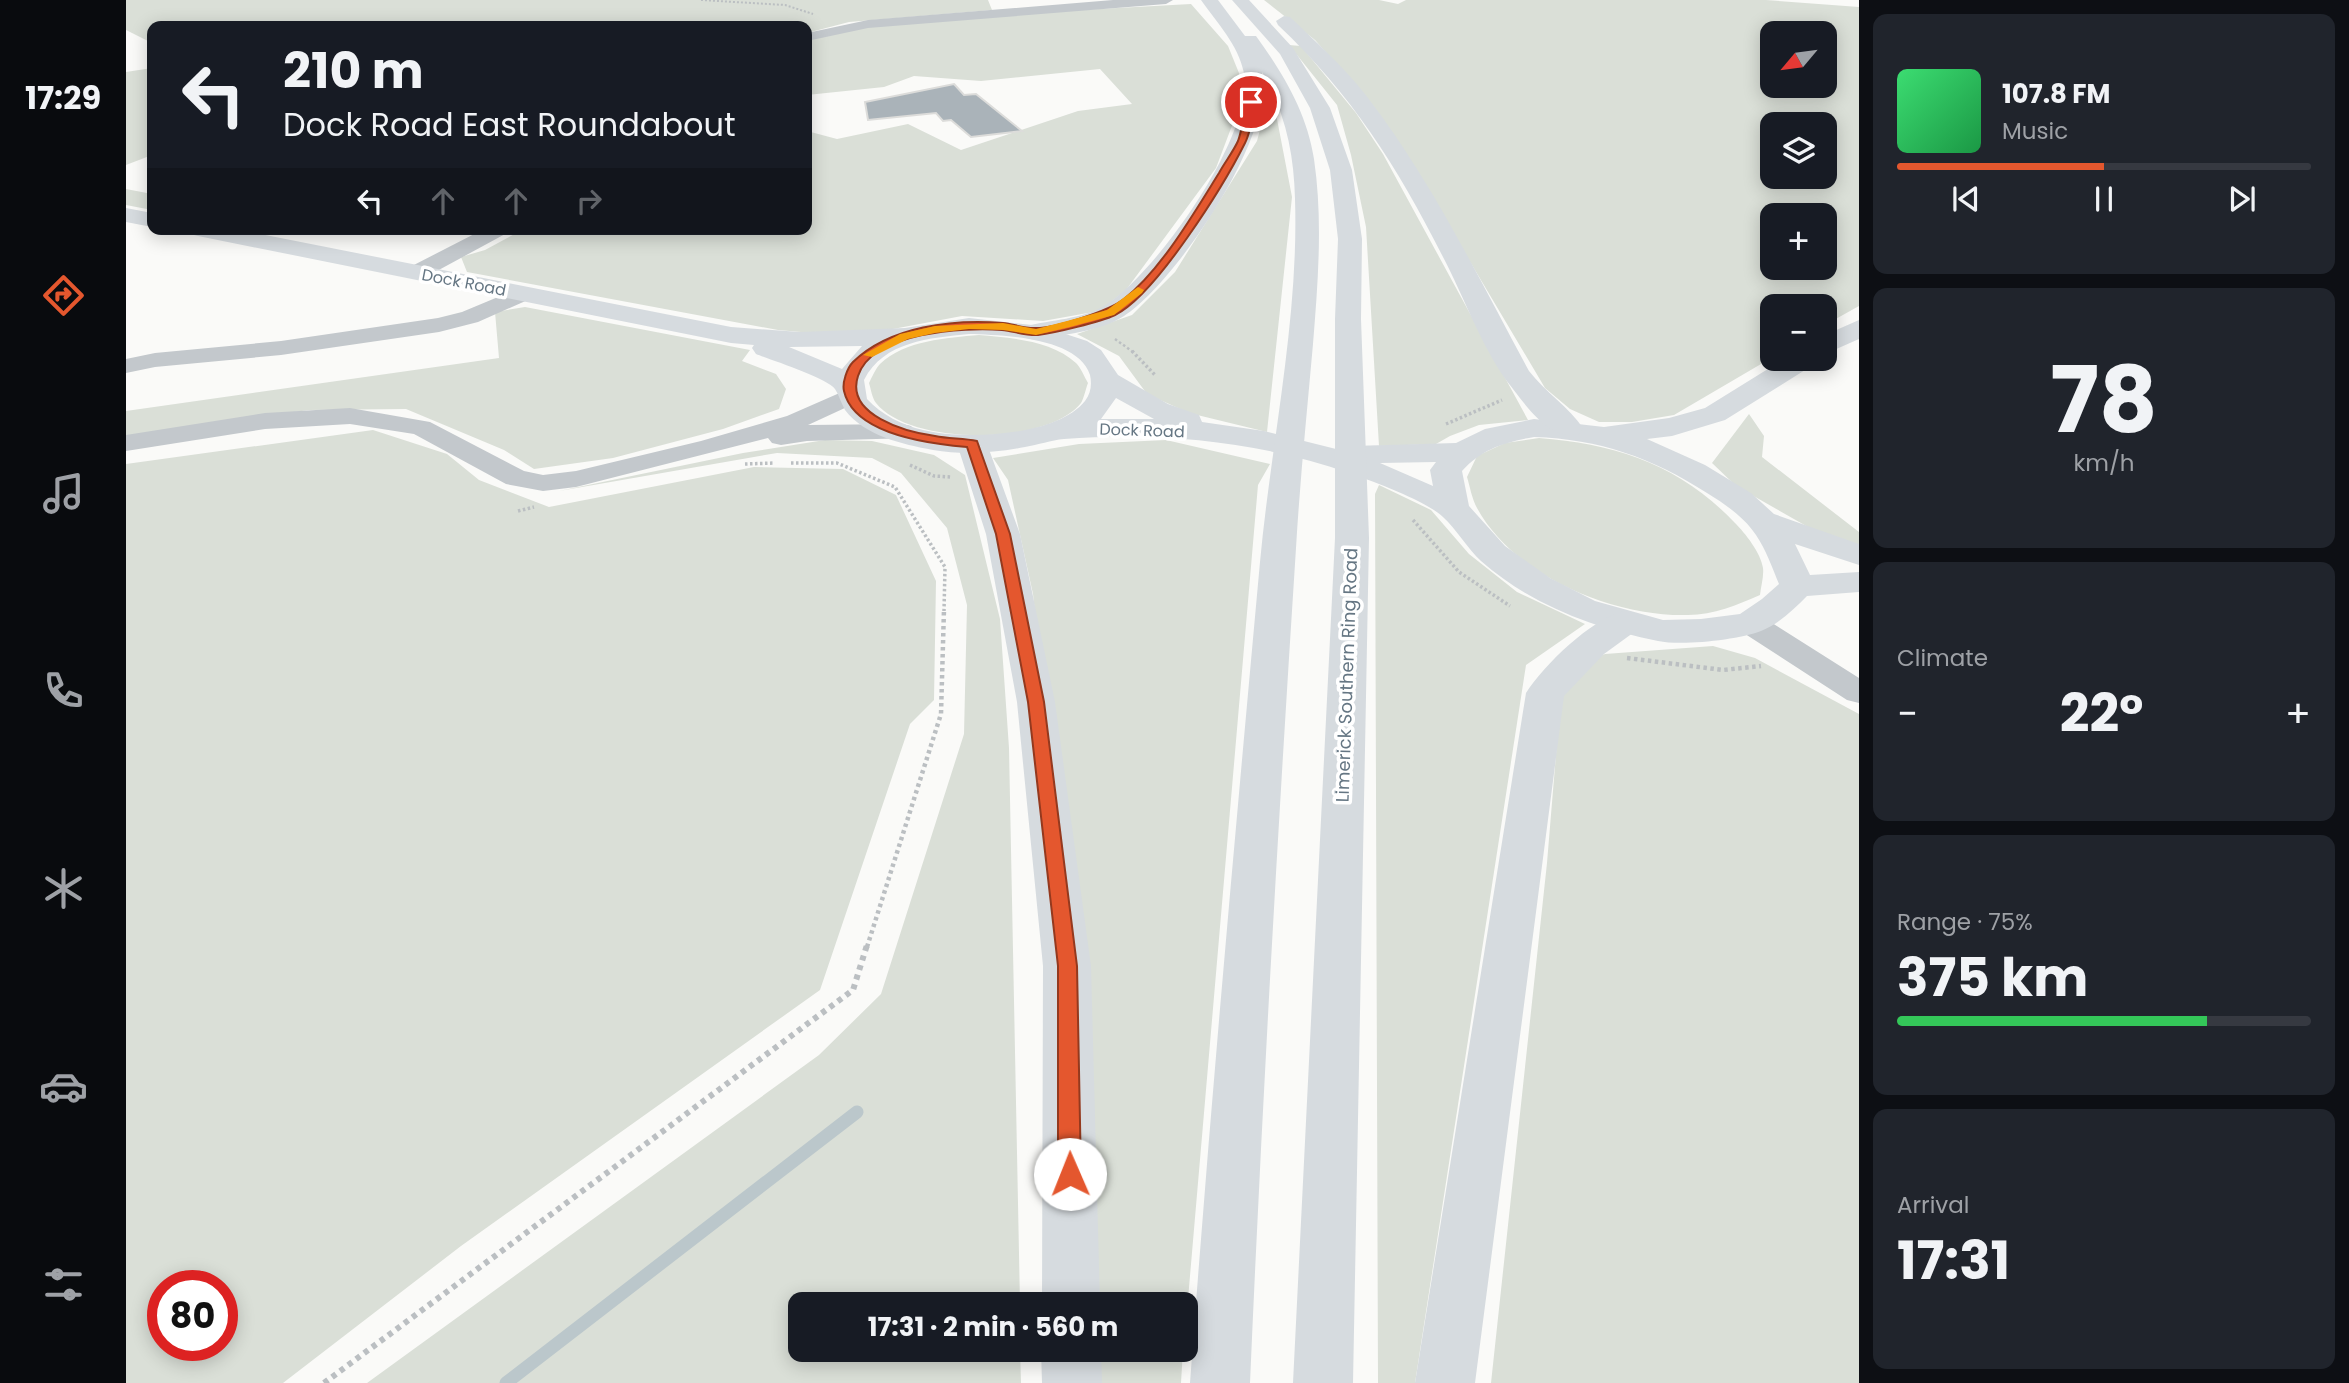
<!DOCTYPE html>
<html lang="en">
<head>
<meta charset="utf-8">
<style>
  body { margin:0; font-family:Poppins,sans-serif; background:#20242c; color:#f1f3f6; height:100vh; display:flex; flex-direction:column; font-size:26px; white-space:nowrap }
  * { box-sizing:border-box; margin:0 }
  p { font-size:23px; color:#9ea1a6 }
  .icon { flex:none; width:38px; height:38px; fill:none; stroke:currentColor; stroke-width:2; stroke-linecap:round; stroke-linejoin:round }
  .map { position:relative; flex:1; overflow:hidden }
  .panel { display:flex; flex-direction:column; gap:14px; padding:14px; background:#0d0f14; width:490px }
  .panel>* { flex:none }
  .hud { position:absolute; left:21px; top:21px; width:665px; height:214px; border-radius:14px; box-shadow:0 4px 18px #0003; background:#171b24; color:#f1f3f6; overflow:hidden }
  .needle { width:46px; rotate:241deg }
  .tools { position:absolute; left:1634px; top:21px; display:grid; gap:14px }
  .tools a { display:grid; place-items:center; width:77px; height:77px; border-radius:14px; background:#171b24; box-shadow:0 4px 18px #0003; font-size:35px }
  .speed { position:absolute; left:21px; top:1270px; display:flex; gap:14px; font-size:35px; font-weight:700; text-align:center }
  .speed>* { display:grid; place-content:center; width:91px; height:91px; border-radius:50%; background:#171b24; box-shadow:0 4px 18px #0003; line-height:1 }
  .speed .limit { border:10px solid #d22; background:#fff; color:#111 }
  .pin { position:absolute; display:grid; place-items:center; width:60px; height:60px; color:#fff; margin:-30px; border:4px solid #fff; border-radius:50%; box-shadow:0 2px 7px #0007 }
  .me { position:absolute; width:77px; margin:-38px; rotate:359deg; stroke-linejoin:round; filter:drop-shadow(0 0 5px #0008) }
  .turn { display:flex; align-items:center; gap:24px; height:147px; padding:0 21px; font-size:32px }
  .turn .icon { width:91px; height:91px; stroke-width:2.5 }
  .turn b { display:block; font-size:49px; line-height:60px }
  .lanes { display:flex; align-items:center; height:66px; padding:0 21px; background:#0003; justify-content:center; gap:35px; direction:ltr }
  .lanes .off { opacity:.35 }
  .big { font-size:52px; font-weight:700; line-height:1.1 }
  .panel .tile { flex:1; display:flex; flex-direction:column; justify-content:center; gap:10px; min-width:0; padding:0 24px; border-radius:14px; background:#20242c }
  .panel .dial { align-items:center; gap:0 }
  .dial b { font-size:91px; line-height:1 }
  .song { display:flex; align-items:center; gap:21px }
  .cover { width:84px; height:84px; border-radius:10px; background:linear-gradient(135deg,hsl(140 70% 55%),hsl(140 70% 35%)) }
  .played { height:7px; border-radius:4px; background:linear-gradient(90deg,#e4572e 50%,#363941 50%) }
  .keys { display:flex; justify-content:space-around; direction:ltr }
  .heat { display:flex; justify-content:space-between; align-items:center; font-size:38px; direction:ltr }
  .charge { height:10px; border-radius:5px; background:linear-gradient(90deg,#34c759 75%,#363941 0) }
  .trip { position:absolute; left:662px; top:1292px; width:410px; height:70px; border-radius:14px; background:#171b24; box-shadow:0 4px 18px #0003; font-weight:700; line-height:70px; text-align:center }
  main { display:flex; flex:1; min-height:0 }
  .dock { display:flex; flex-direction:column; width:126px; justify-content:space-around; align-items:center; background:#090b0e; color:#9ea1a6 }
  .dock .icon { width:49px; height:49px }
  .dock .selected { color:#e4572e }
  .dock b { font-size:32px; color:#f1f3f6 }
  .map>svg:first-child { display:block }
  .green { fill:#dadfd7; fill-rule:evenodd }
  .lines { fill:none; stroke-linecap:round; stroke-linejoin:round }
  .stream { stroke:#bbc7cb; stroke-width:13 }
  .building { fill:#aab3b9; stroke:#dcdcda; stroke-width:2 }
  .path-far4 { stroke:#bbbfc2; stroke-width:2; stroke-dasharray:2 2; stroke-linecap:butt }
  .path-far3 { stroke:#bbbfc2; stroke-width:2.5; stroke-dasharray:2.5 2.5; stroke-linecap:butt }
  .path-far2 { stroke:#bbbfc2; stroke-width:3.5; stroke-dasharray:2.5 2.5; stroke-linecap:butt }
  .path-far1 { stroke:#bbbfc2; stroke-width:4.5; stroke-dasharray:3.5 3.5; stroke-linecap:butt }
  .path { stroke:#bbbfc2; stroke-width:6; stroke-dasharray:5 5; stroke-linecap:butt }
  .minor { fill:#c3c8cc; fill-rule:evenodd }
  .major { fill:#d6dbdf; fill-rule:evenodd }
  .highway { fill:#d6dbdf; fill-rule:evenodd }
  .route { fill:#e4572e; stroke:#94391e; stroke-width:2 }
  .slow { fill:#f59e0b }
  .labels { text-anchor:middle; stroke-width:7; stroke-linejoin:round; paint-order:stroke }
  .far-street-label { font-size:16px; fill:#657683; stroke:#fff }
  .street-label { font-size:18px; fill:#657683; stroke:#fff }
</style>
</head>
<body>
<main>
<nav class="dock">
<b>17:29</b>
<svg class="icon selected" aria-label="directions" viewBox="0 0 24 24"><path d="M12 3l9 9-9 9-9-9zM9 14v-3h6M13 9l2 2-2 2"/></svg>
<svg class="icon" aria-label="music" viewBox="0 0 24 24"><path d="M9 18V5l10-2v13"/><circle cx="6" cy="18" r="3"/><circle cx="16" cy="16" r="3"/></svg>
<svg class="icon" aria-label="phone" viewBox="0 0 24 24"><path d="M5 4h4l2 5-3 2q2 4 5 5l2-3 5 2v4C11 20 4 13 5 4z"/></svg>
<svg class="icon" aria-label="climate" viewBox="0 0 24 24"><path d="M12 3v18M4 7l16 10M4 17L20 7"/></svg>
<svg class="icon" aria-label="car" viewBox="0 0 24 24"><path d="M5 17H2v-5l4-1 3-4h7l3 4 3 1v5h-3M9 17h6M6 11h13"/><circle cx="7" cy="17" r="2"/><circle cx="17" cy="17" r="2"/></svg>
<svg class="icon" aria-label="filters" viewBox="0 0 24 24"><path d="M4 7h16M4 17h16"/><circle cx="9" cy="7" r="2"/><circle cx="15" cy="17" r="2"/></svg>
</nav>
<div class="map">
<svg width="1733" height="1383" viewBox="0 0 1733 1383">
  <rect width="100%" height="100%" fill="#fafaf8"/>
  <path class="green" d="M0 0H862L866 10 723 22 681 33V26H26V43L0 30Z
    M1138 0H1253L1272 4 1280 0H1640L1733 7V306L1699 325V306H1647V357L1548 415 1506 422H1473L1444 409 1419 388 1346 265 1228 84 1189 40ZM1647 33H1699V86H1647ZM1647 124H1699V177H1647ZM1647 215H1699V268H1647Z
    M1065 4 1102 46 1115 78 1110 115 1090 168 1000 290 973 311 917 321 836 316 767 329 709 335 652 330 341 272 335 257 359 250 398 229H681V131L711 139 782 124 835 150 952 111 1006 104 974 69 855 81 788 76 758 87 681 95V40L737 26 860 15Z
    M1163 45 1175 46 1230 113 1257 154 1402 420 1353 425 1324 436 1310 444 1253 446 1240 227 1225 155 1211 105Z
    M26 68V155L0 165V72Z
    M1142 100 1151 119 1166 197 1141 432 1063 413 1021 394 993 356 951 334 1006 315 1049 272 1131 141Z
    M0 189 26 194V210L0 205Z
    M399 307 624 350 616 361 650 374 660 389 653 409 597 429 487 458 408 469 378 450 280 409 183 410 0 436V411L373 358 369 312Z
    M853 335C885 338 925 340 950 363 955 368 958 376 962 383 960 388 958 398 955 403 921 446 784 446 750 403 746 398 745 389 743 383 746 377 750 368 754 364 779 340 821 338 853 335Z
    M1623 414 1638 436 1636 457 1733 532V549L1682 527 1610 486 1586 463Z
    M247 430 321 454 353 480 423 507 628 467 717 469 770 495 810 581 808 700 784 724 694 990 335 1246 157 1383H0V464ZM37 1286H96V1346H37Z
    M1413 438C1491 444 1554 465 1609 523 1619 533 1635 553 1637 568 1638 576 1635 586 1634 595 1611 605 1588 615 1562 615 1487 617 1388 576 1351 508 1346 499 1344 487 1341 477L1351 456 1379 443Z
    M699 440 746 441 808 455 839 475 874 619 883 748 894 1304H674V1349H894L895 1383H241L693 1055 755 994 838 734 841 605 821 528 775 473 746 458 651 453 433 491 617 453Z
    M1040 440 1144 464 1132 485 1059 1334V1304H964L959 1078 907 594 882 480 867 458 953 444Z
    M1253 485 1305 510 1343 554 1391 592 1459 624 1400 665 1289 1383H1252L1249 494Z
    M1587 646 1629 658 1733 714V1383H1365L1421 863 1435 694 1456 663 1479 654Z
    M965 1349H1057L1055 1383H966Z"/>
  <g class="lines">
    <path class="stream" d="M380 1383 731 1112"/>
  </g>
  <path class="building" d="M828 84 838 95 850 94 896 131 845 137 825 120 817 121 810 113 742 120 739 102Z"/>
  <g class="lines">
    <path class="path-far4" d="M575 0 659 5 687 14"/>
    <path class="path-far3" d="M989 339 1007 352"/>
    <path class="path-far2" d="M1006 351 1029 375
      M1320 424 1376 400
      M665 463H711L769 487 819 567 818 611
      M619 464 649 463
      M784 465 808 476 825 477
      M392 511 408 507
      M1287 520 1333 572 1384 606"/>
    <path class="path-far1" d="M1501 658 1597 670 1635 666
      M741 947 815 714 818 609"/>
    <path class="path" d="M198 1383 727 990 741 945"/>
    <path class="minor" d="M987 0H1047L1040 4 742 28 681 41V33L742 20Z
      M358 229H384L381 233 298 278H282L279 273 282 268Z
      M396 287 404 289 407 294 404 299 352 322 313 332 155 355 29 367 0 373V359L29 353 155 341 312 318 336 312Z
      M725 388 734 391 738 396 734 401 682 425 776 424 785 426 789 432 785 438 681 441 655 445 646 443 642 438 450 487 417 491 380 484 288 434 224 424 139 429 0 451V435L139 413 224 408 304 422 398 471 417 475 450 471 575 441 661 416Z
      M1624 614 1635 616 1733 678V703L1721 700 1613 630 1608 623 1613 616Z"/>
    <path class="major" d="M0 208 26 213V227L0 222Z
      M60 229H109L605 327 674 332 779 328 843 318 915 326 961 341 975 350 992 375 1042 404 1073 415 1076 422 1138 431 1214 450 1226 446 1330 443 1359 429 1408 419 1478 427 1543 418 1579 408 1658 359H1691L1687 365 1599 420 1546 436 1521 439 1579 465 1625 493 1648 514 1733 544V565L1669 544 1684 575 1733 572V592L1681 596C1668 609 1653 624 1635 631 1612 640 1556 646 1532 641 1468 628 1405 605 1355 561 1341 548 1331 530 1317 517 1300 501 1247 481 1223 473 1131 441 1035 432 938 439 925 440 912 445 899 447 869 453 837 455 807 450 776 444 739 436 719 410 715 403 713 395 709 389 701 378 645 360 630 354L626 348 628 345 605 343 72 236 64 234ZM843 334C875 335 952 337 964 375 966 384 965 393 959 401 930 437 838 440 797 430 776 425 756 415 741 399L738 380C758 341 804 338 843 334ZM736 346 716 369 663 347ZM990 398 1028 419H975ZM1408 437C1473 439 1527 458 1581 493 1599 504 1618 517 1630 535 1640 550 1646 567 1653 584L1636 599 1614 614 1575 619 1537 620 1469 601 1424 578 1379 546 1343 506 1336 471C1356 449 1379 442 1408 437ZM1310 462 1304 470 1307 486 1254 463Z
      M1733 320V339L1699 354V335Z"/>
    <path class="highway" d="M1075 0H1092L1119 36H1130C1157 73 1181 113 1188 159 1197 220 1192 282 1187 344 1181 412 1174 480 1170 548 1152 826 1136 1105 1124 1383H1064C1084 1109 1109 836 1134 562 1145 443 1173 319 1169 199 1168 153 1159 112 1136 72 1150 135 1049 283 998 316 973 332 938 334 910 340L900 338 897 332 900 326C925 320 956 319 978 306 1029 275 1129 135 1118 73 1112 44 1091 23 1075 0Z
      M1106 0H1123L1167 48 1204 108 1226 170 1236 239 1235 319 1243 538 1227 1383H1167L1209 538V319L1212 239 1204 170 1184 108 1154 54Z
      M1158 16 1164 17C1190 42 1217 66 1239 94 1305 179 1352 277 1403 371 1419 392 1443 407 1457 428L1453 434C1422 442 1397 401 1380 380 1354 343 1338 297 1317 257 1271 166 1226 95 1152 25L1150 21Z
      M846 435 857 438 861 444 894 534 929 702 965 966 974 1304H916L917 966 891 702 860 534 831 444 835 438Z
      M1498 611 1511 614 1516 622 1511 630 1478 654 1438 696 1349 1383H1289L1400 693C1418 665 1465 619 1498 611Z
      M915 1349H975L976 1383H916Z"/>
  </g>
  <path class="route" d="M1123 100 1129 102C1127 115 1125 131 1119 143 1098 185 1030 295 989 315 974 322 929 333 912 335 901 336 887 331 876 330 838 327 746 332 732 376 719 415 780 432 809 436 823 439 837 438 851 441L884 534 918 702 951 966 955 1174 951 1181 944 1183 936 1181 932 1174V966L902 702 870 534 841 447C805 444 728 435 718 391 716 383 721 368 727 362 764 326 827 319 877 323 887 324 897 328 908 328 927 329 983 311 998 299 1035 270 1068 213 1093 173 1099 162 1107 152 1112 141 1117 128 1117 113 1123 100Z"/>
  <path class="slow" d="M1012 287 1018 290 1016 293 988 315 944 327 910 335 877 330 843 329 809 333 782 339 746 357 737 355 774 334 809 326 877 323 910 329 941 321 981 310Z"/>
  <g class="labels">
    <g class="far-street-label">
      <text transform="translate(338 282) rotate(11)" y="6">Dock Road</text>
      <text transform="translate(1016 430) rotate(2)" y="6">Dock Road</text>
    </g>
    <g class="street-label">
      <text transform="translate(1221 675) rotate(-88)" y="6">Limerick Southern Ring Road</text>
    </g>
  </g>
</svg>
<div class="tools">
<a><svg class="needle" viewBox="-14 -14 28 28"><path d="M0-13l5 13h-10z" fill="#e53935"/><path d="M0 13l5-13h-10z" fill="#9ea1a6"/></svg></a>
<a><svg class="icon" aria-label="layers" viewBox="0 0 24 24"><path d="M12 4l9 5-9 5-9-5zM3 14l9 5 9-5"/></svg></a>
<a>+</a>
<a>−</a>
</div>
<div class="speed"><div class="limit">80</div></div>
<div class="pin" style="left:1125px;top:102px;background:#d93025"><svg class="icon" aria-label="arrive" viewBox="0 0 24 24"><path d="M6 21V4h12l-3 4 3 4H6"/></svg></div>
<svg class="me" style="left:944px;top:1174px" viewBox="-20 -20 40 40"><circle r="19" fill="#fff"/><path d="M0-13L10 11 0 6-10 11z" fill="#e4572e"/></svg>
<div class="trip">17:31 · 2 min · 560 m</div>
<div class="hud">
<div class="turn"><svg class="icon" aria-label="left" viewBox="0 0 24 24"><path d="M17 20v-9H6M10 6l-5 5 5 5"/></svg><div><b>210 m</b>Dock Road East Roundabout</div></div>
<div class="lanes"><svg class="icon" aria-label="left" viewBox="0 0 24 24"><path d="M17 20v-9H6M10 6l-5 5 5 5"/></svg><svg class="icon off" aria-label="ahead" viewBox="0 0 24 24"><path d="M12 20V5M6 11l6-6 6 6"/></svg><svg class="icon off" aria-label="ahead" viewBox="0 0 24 24"><path d="M12 20V5M6 11l6-6 6 6"/></svg><svg class="icon off" aria-label="right" viewBox="0 0 24 24"><path d="M7 20v-9h11M14 6l5 5-5 5"/></svg></div>
</div>
</div>
<section class="panel">
<div class="tile">
<div class="song"><i class="cover"></i><div><b>107.8 FM</b><p>Music</p></div></div>
<div class="played"></div>
<div class="keys"><svg class="icon" aria-label="previous" viewBox="0 0 24 24"><path d="M18 5L8 12l10 7zM5 5v14"/></svg><svg class="icon" aria-label="pause" viewBox="0 0 24 24"><path d="M8 5v14M16 5v14"/></svg><svg class="icon" aria-label="next" viewBox="0 0 24 24"><path d="M6 5l10 7-10 7zM19 5v14"/></svg></div>
</div>
<div class="tile dial"><b>78</b><p>km/h</p></div>
<div class="tile"><p>Climate</p>
<div class="heat"><a>−</a><b class="big">22°</b><a>+</a></div>
</div>
<div class="tile"><p>Range · 75%</p><b class="big">375 km</b><div class="charge"></div></div>
<div class="tile"><p>Arrival</p><b class="big">17:31</b></div>
</section>
</main>
</body>
</html>
